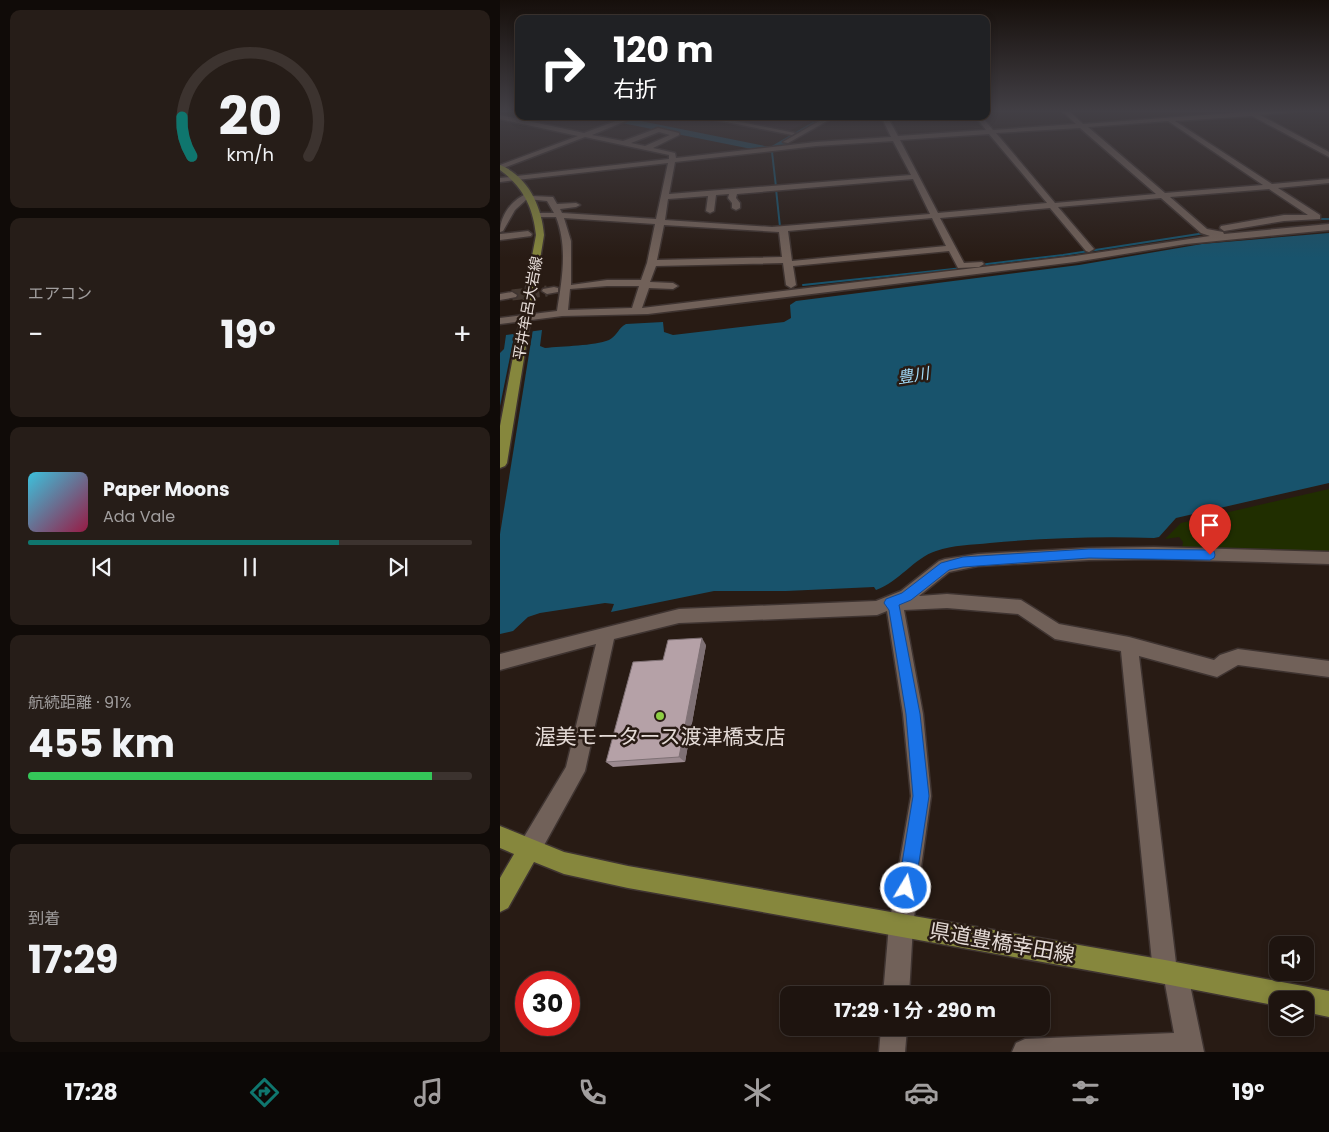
<!DOCTYPE html>
<html lang="ja">
<head>
<meta charset="utf-8">
<style>
  body { margin:0; font-family:Poppins,"Noto Sans JP",sans-serif; background:#261d18; color:#f1f3f6; height:100vh; display:flex; flex-direction:column; font-size:19px; white-space:nowrap }
  * { box-sizing:border-box; margin:0 }
  p { font-size:16px; color:#a19e9e }
  .icon { flex:none; width:28px; height:28px; fill:none; stroke:currentColor; stroke-width:2; stroke-linecap:round; stroke-linejoin:round }
  .map { position:relative; flex:1; overflow:hidden }
  .side { display:flex; flex-direction:column; gap:10px; padding:10px; background:#100b08; width:500px }
  .side>* { flex:none }
  .top-card { position:absolute; left:15px; top:15px; width:475px; height:105px; border-radius:10px; box-shadow:0 2px 8px #0003,0 0 0 1px #3c332f; background:#202124; color:#fff; overflow:hidden }
  .fabs { position:absolute; left:769px; top:936px; display:grid; gap:10px }
  .fabs a { display:grid; place-items:center; width:45px; height:45px; border-radius:10px; background:#1e140f; box-shadow:0 2px 8px #0003,0 0 0 1px #3c332f; font-size:25px }
  .speed { position:absolute; left:15px; top:971px; display:flex; gap:10px; font-size:25px; font-weight:700; text-align:center }
  .speed>* { display:grid; place-content:center; width:65px; height:65px; border-radius:50%; background:#1e140f; box-shadow:0 2px 8px #0003,0 0 0 1px #3c332f; line-height:1 }
  .speed .limit { border:8px solid #d22; background:#fff; color:#111 }
  .pin { position:absolute; display:grid; place-items:center; width:42px; height:42px; color:#fff; margin:-51px -21px; border-radius:50% 50% 50% 0; rotate:-45deg; box-shadow:0 0 5px #0007 }
  .pin .icon { rotate:45deg }
  .me { position:absolute; width:55px; margin:-28px; rotate:9deg; stroke-linejoin:round; filter:drop-shadow(0 0 4px #0008) }
  .turn { display:flex; align-items:center; gap:18px; height:105px; padding:0 15px; font-size:22px }
  .turn .icon { width:65px; height:65px; stroke-width:2.5 }
  .turn b { display:block; font-size:35px; line-height:42px }
  .big { font-size:38px; font-weight:700; line-height:1.1 }
  .side .widget { flex:1; display:flex; flex-direction:column; justify-content:center; gap:8px; min-width:0; padding:0 18px; border-radius:10px; background:#261d18 }
  .side .dial { align-items:center; gap:0 }
  .dial svg { height:130px; overflow:visible; fill:none; stroke:#3c332f; stroke-width:7; stroke-linecap:round; text-anchor:middle }
  .dial text { fill:#f1f3f6; stroke:none }
  .song { display:flex; align-items:center; gap:15px }
  .cover { width:60px; height:60px; border-radius:8px; background:linear-gradient(135deg,hsl(190 70% 55%),hsl(340 70% 35%)) }
  .played { height:5px; border-radius:2px; background:linear-gradient(90deg,#0f766e 70%,#3c332f 70%) }
  .keys { display:flex; justify-content:space-around; direction:ltr }
  .heat { display:flex; justify-content:space-between; align-items:center; font-size:28px; direction:ltr }
  .charge { height:8px; border-radius:4px; background:linear-gradient(90deg,#34c759 91%,#3c332f 0) }
  .trip { position:absolute; left:280px; top:986px; width:270px; height:50px; border-radius:10px; background:#1e140f; box-shadow:0 2px 8px #0003,0 0 0 1px #3c332f; font-weight:700; line-height:50px; text-align:center }
  .dock { display:flex; height:80px; justify-content:space-around; align-items:center; background:#0c0806; color:#a19e9e }
  .dock .icon { width:35px; height:35px }
  .dock .active { color:#0f766e }
  .dock b { font-size:22px; color:#f1f3f6 }
  main { display:flex; flex:1; min-height:0 }
  .map>svg:first-child { display:block }
  .education { fill:#321f21 }
  .green { fill:#202e00 }
  .water { fill:#18536c }
  .pier { fill:#281b14 }
  .lines { fill:none; stroke-linecap:round; stroke-linejoin:round }
  .stream { stroke:#18536c; stroke-width:2 }
  .river { fill:#18536c; fill-rule:evenodd }
  .minor-tunnel { stroke:#443831; stroke-width:11; stroke-dasharray:11 5.5; stroke-linecap:butt }
  .minor-casing { stroke:#3f3431; stroke-width:3 }
  .major-casing { stroke:#3f3431; stroke-width:3 }
  .minor { fill:#716159; fill-rule:evenodd }
  .major { fill:#86873d; fill-rule:evenodd }
  .wall { fill:#9c8a90 }
  .shaded-wall { fill:#7f7175 }
  .building { fill:#b5a1a7; stroke:#7f7175 }
  .route { fill:#1a73e8; stroke:#114b97 }
  .poi-dot { fill:#8dce44; stroke:#281b14; stroke-width:2 }
  .labels { text-anchor:middle; stroke-width:5; stroke-linejoin:round; paint-order:stroke }
  .far-street-label { font-size:15px; fill:#e4dad6; stroke:#281b14 }
  .far-water-label { font-size:16px; font-style:italic; fill:#a2dcfa; stroke:#281b14 }
  .near-poi-label { font-size:21px; fill:#e4dad6; stroke:#281b14 }
  .near-street-label { font-size:21px; fill:#e4dad6; stroke:#281b14 }
</style>
</head>
<body>
<main>
<section class="side">
<div class="widget dial"><svg viewBox="0 0 100 80">
<path d="M14 69A42 42 0 1 1 86 69"/>
<path d="M14 69A42 42 0 0 1 8 45" stroke="#0f766e"/>
<text x="50" y="56" font-size="32" font-weight="700">20</text>
<text x="50" y="72" font-size="11">km/h</text>
</svg></div>
<div class="widget"><p>エアコン</p>
<div class="heat"><a>−</a><b class="big">19°</b><a>+</a></div>
</div>
<div class="widget">
<div class="song"><i class="cover"></i><div><b>Paper Moons</b><p>Ada Vale</p></div></div>
<div class="played"></div>
<div class="keys"><svg class="icon" aria-label="previous" viewBox="0 0 24 24"><path d="M18 5L8 12l10 7zM5 5v14"/></svg><svg class="icon" aria-label="pause" viewBox="0 0 24 24"><path d="M8 5v14M16 5v14"/></svg><svg class="icon" aria-label="next" viewBox="0 0 24 24"><path d="M6 5l10 7-10 7zM19 5v14"/></svg></div>
</div>
<div class="widget"><p>航続距離 · 91%</p><b class="big">455 km</b><div class="charge"></div></div>
<div class="widget"><p>到着</p><b class="big">17:29</b></div>
</section>
<div class="map">
<svg width="829" height="1052" viewBox="0 0 829 1052">
  <rect width="100%" height="100%" fill="#281b14"/>
  <path class="education" d="M211 116H319L289 131Z"/>
  <path class="green" d="M829 489V553L682 549 683 542 679 537 665 539 681 523Z"/>
  <path class="water" d="M829 233V483L676 518 659 537 654 538C600 536 544 538 490 543 472 545 453 545 436 551 414 558 399 582 376 590L374 587 286 591H214L111 612 114 604 105 603 40 613 28 617 13 631 0 634V353L4 349 6 335 42 330 40 346 45 348C63 346 94 346 109 340 117 336 119 327 126 324L163 322 164 332 173 335 284 322 291 318 290 305 296 301 579 265 702 244Z"/>
  <path class="pier" d="M33 329 0 534V406L15 332Z"/>
  <g class="lines">
    <path class="stream" d="M272 152 276 187
      M276 189 280 227
      M814 219H829
      M479 265 563 255 705 233
      M303 285 463 268"/>
    <path class="river" d="M121 117 270 147 313 122H319L321 124 272 153 122 123 98 132 93 129Z"/>
    <path class="minor-tunnel" d="M12 295 47 291"/>
    <g class="minor-casing">
      <path id="minor" d="M561 110H568L583 124 773 110H809L760 115 829 152V157L752 116 675 121 772 184 829 179V183L778 188 820 215V219L784 221 724 231 720 228 721 226 784 215H808L769 189 670 197 707 229 723 232 724 234 829 224V230L686 244 575 262 148 314 62 316 0 324V318L57 311C62 279 68 248 56 217H39L35 215 39 213H54L47 201 27 199 15 210 3 231 0 232C0 215 13 198 29 193L32 196 53 197 57 204 76 203 80 205 76 207 60 209 62 213 156 219 168 163 0 182V178L169 159V155L85 137 1 169 0 165 78 136 0 119V115L84 133 129 116H138L92 135 123 141 158 128 179 133V135L153 148 175 153 176 158 316 142 391 137 381 116H387L398 136 486 130 475 116H481L493 130 576 124ZM668 121 763 185 665 193 588 127ZM580 128 656 194 555 203 496 133ZM159 132 170 135 145 146 131 143ZM489 134 547 203 438 213 400 140ZM393 141 411 175 169 194 175 162 316 146ZM413 179 430 214 272 227 165 220 168 199 208 196 206 211 210 213 214 211 216 195 229 194 228 198 232 203V208L236 210 240 208V203L236 198 237 194ZM661 198 701 233 710 236 575 256 142 308 149 288 173 289 178 286 173 283 150 282 156 266 283 263 286 285 291 288 296 285 293 266 449 251 458 268 479 267 484 264 482 262 464 263 440 218 550 208 586 251 589 252 594 249 558 207ZM64 218 155 224 147 263 141 280H107L71 285V241ZM432 218 446 246 292 261 288 231ZM164 225 279 232 282 257 157 260ZM107 286H139L132 308 68 310 70 289Z
        M196 116H211L295 133 292 135Z
        M328 116H336L288 143 283 142Z
        M28 231 32 234 31 236 0 240V234Z
        M54 287 58 288V292L47 294 42 291 43 289Z
        M12 292 17 295 16 297 0 300V294Z
        M654 547 829 552V564L654 559 589 560 478 566 449 572 419 596 447 594 521 600 559 624 629 637 714 660 720 655 738 649 829 661V677L738 665 717 677 639 656 676 963 685 966 688 975 704 1052H512L516 1043 525 1039 674 1033 665 984 656 981 653 972 621 651 555 639 518 614 447 608 404 610 423 714 431 796 413 925 409 995H383L389 925 411 796 403 714 387 611 377 615 179 623 114 639 85 771 37 858 29 861 21 858 18 850 21 842 66 767 96 644 0 670V654L179 609 376 601 401 591 439 561 445 559 478 554 589 548Z
        M381 1028H407L405 1052H379Z"/>
    </g>
    <g class="major-casing">
      <path id="major" d="M0 165C28 176 42 207 44 235L7 463 5 466 0 468V426L36 235C33 207 23 187 0 170Z
        M0 826 64 852 128 866 665 960 829 991V1017L805 1012V1000H778V1006L665 984 128 888 64 874 34 862 8 908 0 912V878L14 854 0 848Z"/>
    </g>
    <use href="#minor" class="minor"/>
    <use href="#major" class="major"/>
  </g>
  <path class="wall" d="M206 645 185 762 113 767 106 762Z"/>
  <path class="shaded-wall" d="M202 638 206 645 185 762 179 757Z"/>
  <path class="building" d="M202 638 179 757 106 762 133 662 163 660 168 640Z"/>
  <linearGradient id="sky" x2="0" y2="1"><stop stop-color="#160f0b"/><stop offset="0.43" stop-color="#423f45"/><stop offset="1" stop-color="#423f45" stop-opacity="0"/></linearGradient>
  <rect width="829" height="258" fill="url(#sky)"/>
  <path class="route" d="M589 549 710 550 714 551 715 555 714 558 710 560 589 558 463 567 449 570 411 600 399 605 420 714 429 796 415 888 412 894 406 897 400 894 398 888 413 796 406 714 389 610 384 603 386 599 402 593 441 563 463 557Z"/>
  <circle class="poi-dot" cx="160" cy="716" r="5"/>
  <g class="labels">
    <g class="far-street-label">
      <text transform="translate(28 308) rotate(-80)" y="5">平井牟呂大岩線</text>
    </g>
    <g class="far-water-label">
      <text transform="translate(413 375) rotate(-9)" y="6">豊川</text>
    </g>
    <g class="near-poi-label">
      <text x="160" y="744">渥美モータース渡津橋支店</text>
    </g>
    <g class="near-street-label">
      <text transform="translate(502 943) rotate(10)" y="7">県道豊橋幸田線</text>
    </g>
  </g>
</svg>
<div class="fabs">
<a><svg class="icon" aria-label="sound" viewBox="0 0 24 24"><path d="M4 9h4l5-4v14l-5-4H4zM17 9q2 3 0 6"/></svg></a>
<a><svg class="icon" aria-label="layers" viewBox="0 0 24 24"><path d="M12 4l9 5-9 5-9-5zM3 14l9 5 9-5"/></svg></a>
</div>
<div class="speed"><div class="limit">30</div></div>
<div class="pin" style="left:710px;top:555px;background:#d93025"><svg class="icon" aria-label="arrive" viewBox="0 0 24 24"><path d="M6 21V4h12l-3 4 3 4H6"/></svg></div>
<svg class="me" style="left:406px;top:888px" viewBox="-20 -20 40 40"><circle r="17" fill="#1a73e8" stroke="#fff" stroke-width="3"/><path d="M0-11L8 9 0 5-8 9z" fill="#fff"/></svg>
<div class="trip">17:29 · 1 分 · 290 m</div>
<div class="top-card">
<div class="turn"><svg class="icon" aria-label="right" viewBox="0 0 24 24"><path d="M7 20v-9h11M14 6l5 5-5 5"/></svg><div><b>120 m</b>右折</div></div>
</div>
</div>
</main>
<nav class="dock">
<b>17:28</b>
<svg class="icon active" aria-label="directions" viewBox="0 0 24 24"><path d="M12 3l9 9-9 9-9-9zM9 14v-3h6M13 9l2 2-2 2"/></svg>
<svg class="icon" aria-label="music" viewBox="0 0 24 24"><path d="M9 18V5l10-2v13"/><circle cx="6" cy="18" r="3"/><circle cx="16" cy="16" r="3"/></svg>
<svg class="icon" aria-label="phone" viewBox="0 0 24 24"><path d="M5 4h4l2 5-3 2q2 4 5 5l2-3 5 2v4C11 20 4 13 5 4z"/></svg>
<svg class="icon" aria-label="climate" viewBox="0 0 24 24"><path d="M12 3v18M4 7l16 10M4 17L20 7"/></svg>
<svg class="icon" aria-label="car" viewBox="0 0 24 24"><path d="M5 17H2v-5l4-1 3-4h7l3 4 3 1v5h-3M9 17h6M6 11h13"/><circle cx="7" cy="17" r="2"/><circle cx="17" cy="17" r="2"/></svg>
<svg class="icon" aria-label="filters" viewBox="0 0 24 24"><path d="M4 7h16M4 17h16"/><circle cx="9" cy="7" r="2"/><circle cx="15" cy="17" r="2"/></svg>
<b>19°</b>
</nav>
</body>
</html>
